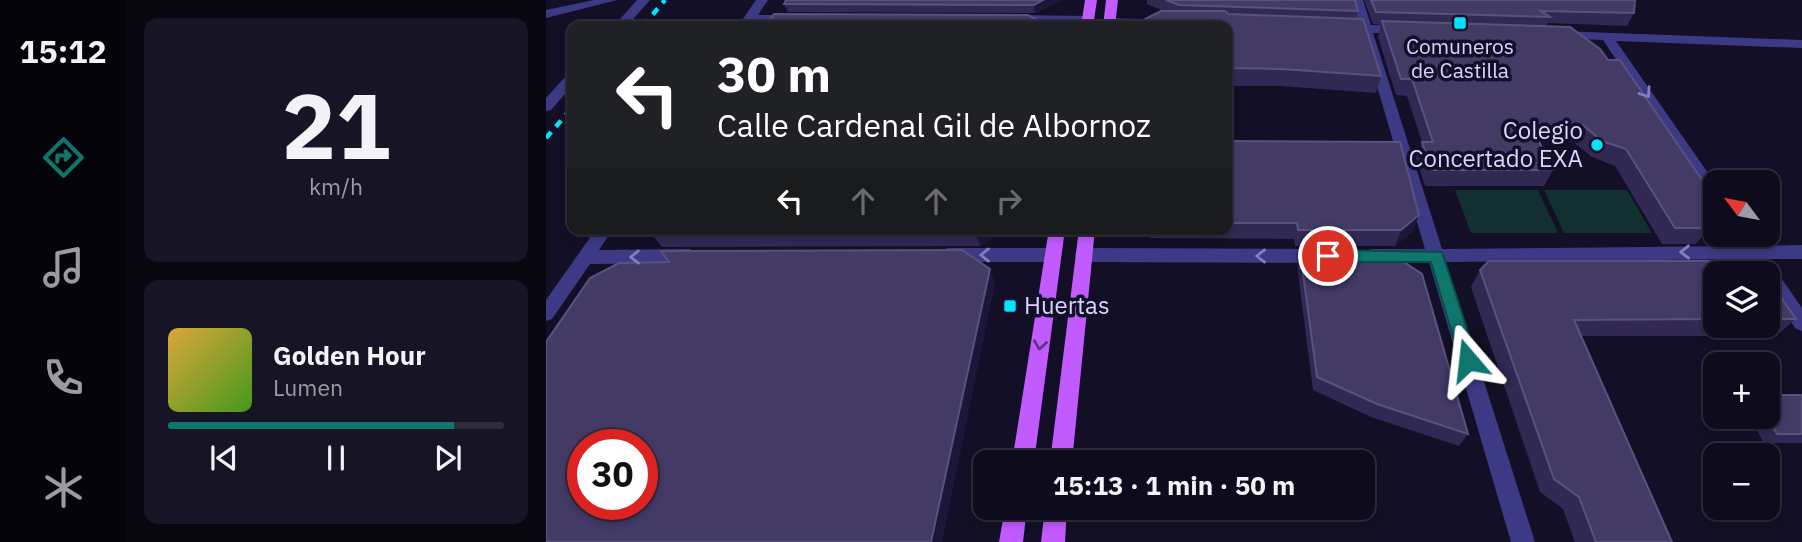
<!DOCTYPE html>
<html lang="en">
<head>
<meta charset="utf-8">
<style>
  body { margin:0; font-family:"IBM Plex Sans",sans-serif; background:#171425; color:#f1f3f6; height:100vh; display:flex; flex-direction:column; font-size:26px; white-space:nowrap }
  * { box-sizing:border-box; margin:0 }
  p { font-size:23px; color:#9b9ba3 }
  .icon { flex:none; width:38px; height:38px; fill:none; stroke:currentColor; stroke-width:2; stroke-linecap:round; stroke-linejoin:round }
  .map { position:relative; flex:1; overflow:hidden }
  .sheet { display:flex; flex-direction:column; gap:18px; padding:18px; background:#08060f; width:420px }
  .sheet>* { flex:none }
  .banner { position:absolute; left:21px; top:21px; width:665px; height:214px; border-radius:14px; box-shadow:0 4px 10px #0003,0 0 0 2px #2e2b3b; background:#202124; color:#fff; overflow:hidden }
  .needle { width:46px; rotate:302deg }
  .controls { position:absolute; left:1157px; top:170px; display:grid; gap:14px }
  .controls a { display:grid; place-items:center; width:77px; height:77px; border-radius:14px; background:#0e0b1c; box-shadow:0 4px 10px #0003,0 0 0 2px #2e2b3b; font-size:35px }
  .speed { position:absolute; left:21px; top:429px; display:flex; gap:14px; font-size:35px; font-weight:700; text-align:center }
  .speed>* { display:grid; place-content:center; width:91px; height:91px; border-radius:50%; background:#0e0b1c; box-shadow:0 4px 10px #0003,0 0 0 2px #2e2b3b; line-height:1 }
  .speed .limit { border:10px solid #d22; background:#fff; color:#111 }
  .pin { position:absolute; display:grid; place-items:center; width:60px; height:60px; color:#fff; margin:-30px; border:4px solid #fff; border-radius:50%; box-shadow:0 2px 7px #0007 }
  .me { position:absolute; width:77px; margin:-38px; rotate:343deg; stroke-linejoin:round; filter:drop-shadow(0 0 5px #0008) }
  .turn { display:flex; align-items:center; gap:24px; height:147px; padding:0 35px; font-size:32px }
  .turn .icon { width:91px; height:91px; stroke-width:2.5 }
  .turn b { display:block; font-size:49px; line-height:60px }
  .lanes { display:flex; align-items:center; height:66px; padding:0 35px; background:#0003; justify-content:center; gap:35px; direction:ltr }
  .lanes .off { opacity:.35 }
  .sheet .tile { flex:1; display:flex; flex-direction:column; justify-content:center; gap:10px; min-width:0; padding:0 24px; border-radius:14px; background:#171425 }
  .sheet .dial { align-items:center; gap:0 }
  .dial b { font-size:91px; line-height:1 }
  .song { display:flex; align-items:center; gap:21px }
  .cover { width:84px; height:84px; border-radius:10px; background:linear-gradient(135deg,hsl(40 70% 55%),hsl(100 70% 35%)) }
  .played { height:7px; border-radius:4px; background:linear-gradient(90deg,#0f766e 85%,#2e2b3b 85%) }
  .keys { display:flex; justify-content:space-around; direction:ltr }
  .trip { position:absolute; left:427px; top:450px; width:402px; height:70px; border-radius:14px; background:#0e0b1c; box-shadow:0 4px 10px #0003,0 0 0 2px #2e2b3b; font-weight:800; line-height:70px; text-align:center }
  main { display:flex; flex:1; min-height:0 }
  .menu { display:flex; flex-direction:column; width:126px; justify-content:space-around; align-items:center; background:#06040b; color:#9b9ba3 }
  .menu .icon { width:49px; height:49px }
  .menu .selected { color:#0f766e }
  .menu b { font-size:32px; color:#f1f3f6 }
  .map>svg:first-child { display:block }
  .green { fill:#12302f }
  .lines { fill:none; stroke-linecap:round; stroke-linejoin:round }
  .street { fill:#3d3a85; fill-rule:evenodd }
  .primary { fill:#c25bff; fill-rule:evenodd }
  .rail { stroke:#00e5ff; stroke-width:4.5; stroke-dasharray:8 7; stroke-linecap:butt }
  .wall { fill:#312854 }
  .shaded-wall { fill:#1d163a }
  .building { fill:#433a66; stroke:#5a527e; stroke-width:2; fill-rule:evenodd }
  .oneway { stroke:#837fbc }
  .oneway2 { stroke:#623188 }
  .route { fill:#0f766e; stroke:#0a4d48; stroke-width:2 }
  .poi-dot { fill:#00e5ff; stroke:#130f26; stroke-width:2.5 }
  .labels { text-anchor:middle; stroke-width:7; stroke-linejoin:round; paint-order:stroke }
  .far-poi-label { font-size:21px; fill:#d9d4ff; stroke:#130f26 }
  .poi-label { font-size:24px; fill:#d9d4ff; stroke:#130f26; text-anchor:end }
</style>
</head>
<body>
<main>
<nav class="menu">
<b>15:12</b>
<svg class="icon selected" aria-label="directions" viewBox="0 0 24 24"><path d="M12 3l9 9-9 9-9-9zM9 14v-3h6M13 9l2 2-2 2"/></svg>
<svg class="icon" aria-label="music" viewBox="0 0 24 24"><path d="M9 18V5l10-2v13"/><circle cx="6" cy="18" r="3"/><circle cx="16" cy="16" r="3"/></svg>
<svg class="icon" aria-label="phone" viewBox="0 0 24 24"><path d="M5 4h4l2 5-3 2q2 4 5 5l2-3 5 2v4C11 20 4 13 5 4z"/></svg>
<svg class="icon" aria-label="climate" viewBox="0 0 24 24"><path d="M12 3v18M4 7l16 10M4 17L20 7"/></svg>
</nav>
<section class="sheet">
<div class="tile dial"><b>21</b><p>km/h</p></div>
<div class="tile">
<div class="song"><i class="cover"></i><div><b>Golden Hour</b><p>Lumen</p></div></div>
<div class="played"></div>
<div class="keys"><svg class="icon" aria-label="previous" viewBox="0 0 24 24"><path d="M18 5L8 12l10 7zM5 5v14"/></svg><svg class="icon" aria-label="pause" viewBox="0 0 24 24"><path d="M8 5v14M16 5v14"/></svg><svg class="icon" aria-label="next" viewBox="0 0 24 24"><path d="M6 5l10 7-10 7zM19 5v14"/></svg></div>
</div>
</section>
<div class="map">
<svg width="1256" height="542" viewBox="0 0 1256 542">
  <rect width="100%" height="100%" fill="#130f26"/>
  <path class="green" d="M909 190H992L1012 233H925Z
    M998 190H1081L1106 233H1018Z"/>
  <g class="lines">
    <path class="street" d="M48 0H71L0 18V10Z
      M91 0H104L81 26H68Z
      M210 0H222L212 15H248L254 19 248 23H206L204 26H192Z
      M805 0H817L825 25 857 26 863 30 857 34 827 33 896 249 1195 246 1188 234H1205L1213 246 1256 245V259H1222L1256 308V331L1249 328 1222 286V273H1213L1204 259 900 262 989 542H965L883 262 826 263 820 261 817 256 820 251 826 249H879L815 32H798L792 28 798 24 812 25Z
      M469 15 542 16 548 20 542 24 465 22 463 19Z
      M563 18 623 20 629 24 628 26 559 25 557 22Z
      M1014 31 1256 40V48L1070 41 1169 183V201L1163 199 1057 40 1010 38 1008 35Z
      M26 74V86L5 110 0 111V98L21 75Z
      M50 229H67L53 250 143 249 149 251 152 256 149 261 143 263 44 264 6 319 0 321V300Z
      M402 248H507L513 250 516 255 513 260 507 262H402L396 260 393 255 396 250Z
      M538 248 777 249 783 251 786 256 783 261 777 263 538 262 532 260 529 255 532 250Z"/>
    <path class="primary" d="M539 0H551L547 26H535Z
      M560 0H572L569 26H557Z
      M503 229H519L488 462H466Z
      M533 229H549L526 462H504Z
      M459 508H481L477 542H453Z
      M499 508H521L519 542H495Z"/>
    <path class="rail" d="M97 26 119 0
      M0 138 26 108"/>
  </g>
  <path class="wall" d="M516 0 489 13 242 12 238 4Z
    M601 0H809L812 11 810 19 835 76 830 93 734 86H681V26L618 11 601 4Z
    M818 0H1089L1088 13 1081 26 1002 23 1000 26 1164 228 1150 244H1116L1069 166 1046 157 1027 142 993 141 1007 170 998 186H879L870 158 876 142 861 96 850 95 832 37 835 25 827 24Z
    M681 141 873 215 867 231 849 246H749L748 239 605 238 591 229H681Z
    M101 229H460L434 246 116 247Z
    M754 251 922 434 913 446 825 417 767 390 751 265Z
    M934 270 1169 273V326H1222V279L1250 319 1230 336H1035L1126 542H1029L1017 509 994 492 925 287Z
    M1256 395V443H1218L1203 416H1222Z"/>
  <path class="shaded-wall" d="M497 0H516L489 13 488 5Z
    M873 215 867 231 849 246 855 230Z
    M431 229H460L434 246 429 230Z
    M444 269 449 284 396 542H385Z"/>
  <path class="building" d="M240 0H497L488 5 238 4Z
    M620 0H809L812 11 633 5Z
    M825 0H1089L1088 13 995 11 1004 17 830 12Z
    M615 11H679L682 14 817 19 835 76 736 69 681 68V26H599V19Z
    M228 14 482 15 499 24V26H220Z
    M836 21 1024 27 1054 49 1062 60H1074L1169 199V222L1164 228H1129L1080 149 1056 141 1037 125H985L1007 170H885L876 142H887L866 79H855Z
    M681 141 854 142 873 215 855 230H752L751 223H681Z
    M101 229H431L429 230 102 232Z
    M416 250 444 269 385 542H0V342L44 278 73 263 123 262 115 251ZM37 444H96V504H37Z
    M754 251H841L876 274 922 434 831 404 771 377Z
    M943 261H1197L1215 270 1218 273H1169V319L1028 320 1126 542H1050L1033 497 1008 479 934 270Z
    M1222 279 1250 319H1222Z
    M1222 395H1256V434H1231L1221 416Z"/>
  <defs><path id="oneway-chevron" d="M-2-3.5L2.5 0L-2 3.5" fill="none" stroke-width="1.6" stroke-linecap="round" stroke-linejoin="round" transform="scale(1.75)"/></defs>
  <g class="oneway">
    <use href="#oneway-chevron" transform="translate(1100 93) rotate(56)"/>
    <use href="#oneway-chevron" transform="translate(1139 252) rotate(179)"/>
    <use href="#oneway-chevron" transform="translate(439 255) rotate(180)"/>
    <use href="#oneway-chevron" transform="translate(715 256) rotate(-180)"/>
    <use href="#oneway-chevron" transform="translate(89 257) rotate(179)"/>
  </g>
  <use class="oneway2" href="#oneway-chevron" transform="translate(494 345) rotate(98)"/>
  <path class="route" d="M782 250 896 252 931 360 929 365 922 368 916 365 914 360 885 262H782L775 256Z"/>
  <g class="poi-dot">
    <rect x="907" y="16" width="14" height="14" rx="3.5"/>
    <circle cx="1051" cy="145" r="7"/>
    <rect x="457" y="299" width="14" height="14" rx="3.5"/>
  </g>
  <g class="labels">
    <g class="far-poi-label">
      <text x="914" y="54">Comuneros<tspan x="914" dy="24">de Castilla</tspan></text>
    </g>
    <g class="poi-label">
      <text x="1037" y="139">Colegio<tspan x="1037" dy="28">Concertado EXA</tspan></text>
      <text x="478" y="314" text-anchor="start">Huertas</text>
    </g>
  </g>
</svg>
<div class="controls">
<a><svg class="needle" viewBox="-14 -14 28 28"><path d="M0-13l5 13h-10z" fill="#e53935"/><path d="M0 13l5-13h-10z" fill="#9b9ba3"/></svg></a>
<a><svg class="icon" aria-label="layers" viewBox="0 0 24 24"><path d="M12 4l9 5-9 5-9-5zM3 14l9 5 9-5"/></svg></a>
<a>+</a>
<a>−</a>
</div>
<div class="speed"><div class="limit">30</div></div>
<div class="pin" style="left:782px;top:256px;background:#d93025"><svg class="icon" aria-label="arrive" viewBox="0 0 24 24"><path d="M6 21V4h12l-3 4 3 4H6"/></svg></div>
<svg class="me" style="left:922px;top:360px" viewBox="-20 -20 40 40"><path d="M0-17L14 15 0 8-14 15z" fill="#0f766e" stroke="#fff" stroke-width="4"/></svg>
<div class="trip">15:13 · 1 min · 50 m</div>
<div class="banner">
<div class="turn"><svg class="icon" aria-label="left" viewBox="0 0 24 24"><path d="M17 20v-9H6M10 6l-5 5 5 5"/></svg><div><b>30 m</b>Calle Cardenal Gil de Albornoz</div></div>
<div class="lanes"><svg class="icon" aria-label="left" viewBox="0 0 24 24"><path d="M17 20v-9H6M10 6l-5 5 5 5"/></svg><svg class="icon off" aria-label="ahead" viewBox="0 0 24 24"><path d="M12 20V5M6 11l6-6 6 6"/></svg><svg class="icon off" aria-label="ahead" viewBox="0 0 24 24"><path d="M12 20V5M6 11l6-6 6 6"/></svg><svg class="icon off" aria-label="right" viewBox="0 0 24 24"><path d="M7 20v-9h11M14 6l5 5-5 5"/></svg></div>
</div>
</div>
</main>
</body>
</html>
